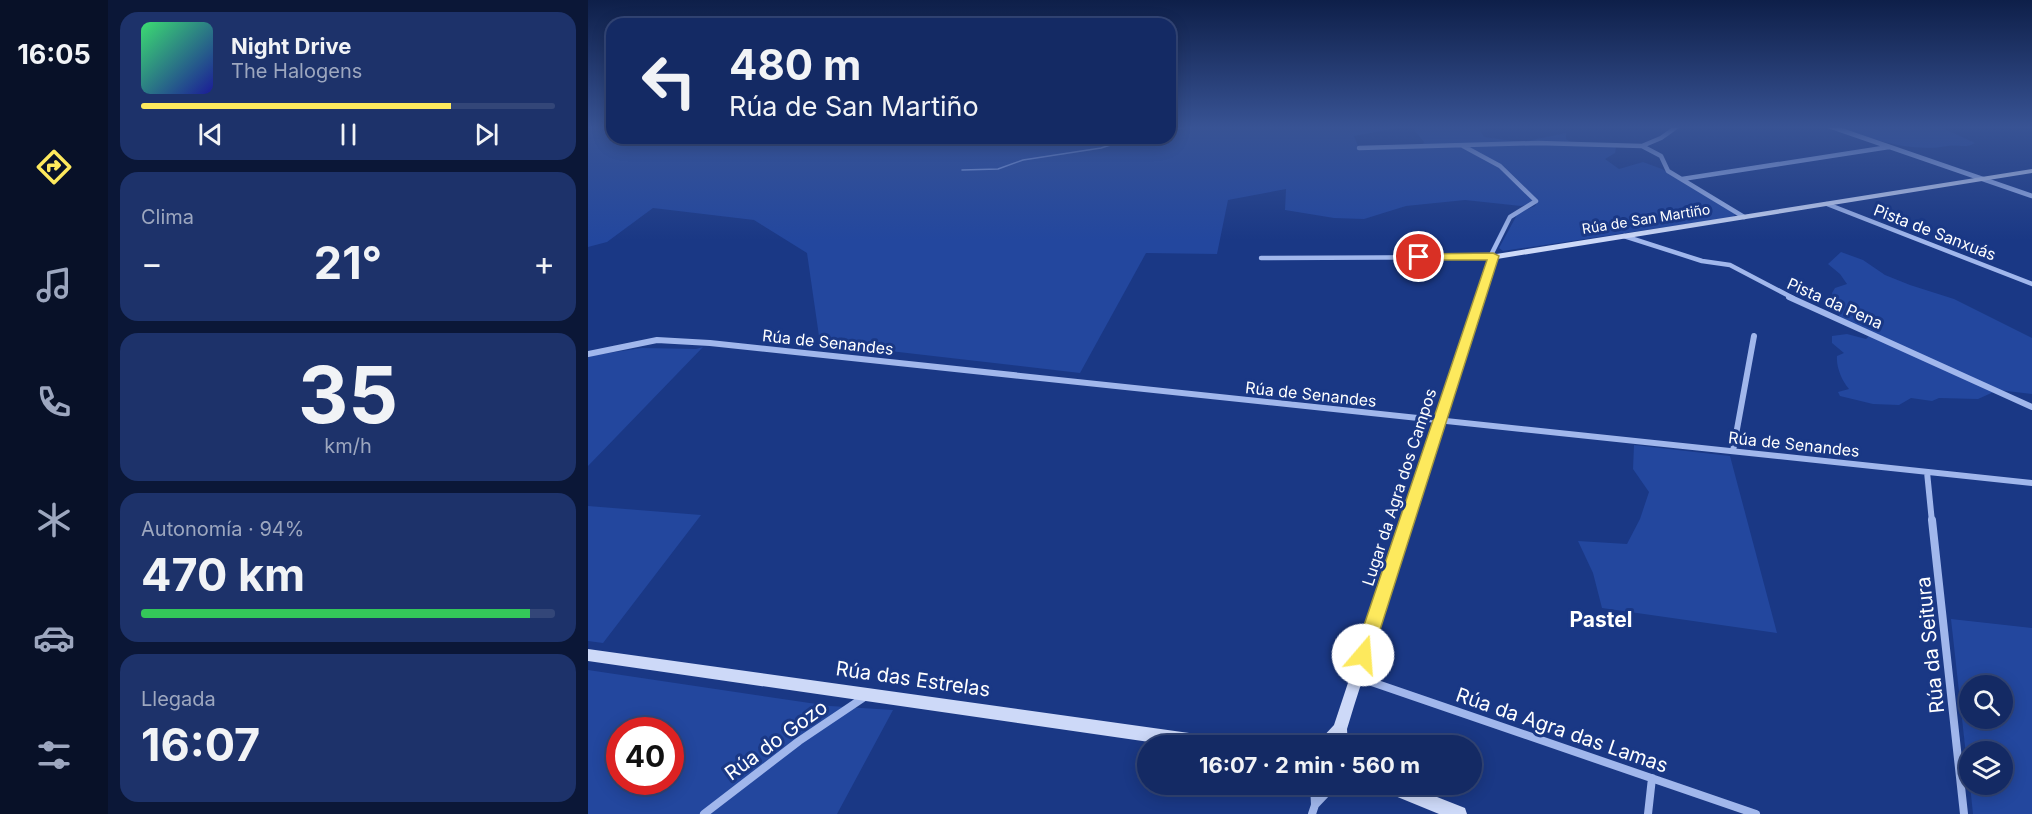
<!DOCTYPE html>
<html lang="es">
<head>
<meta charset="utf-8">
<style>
  body { margin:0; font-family:Inter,sans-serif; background:#1d326a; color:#f1f3f6; height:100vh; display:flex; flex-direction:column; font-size:22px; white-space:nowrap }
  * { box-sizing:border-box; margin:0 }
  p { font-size:20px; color:#9da7bf }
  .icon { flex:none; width:33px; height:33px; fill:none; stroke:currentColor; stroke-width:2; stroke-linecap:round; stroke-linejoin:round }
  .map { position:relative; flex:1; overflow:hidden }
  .panel { display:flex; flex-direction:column; gap:12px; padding:12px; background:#0b1737; width:480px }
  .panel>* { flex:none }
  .hud { position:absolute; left:18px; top:18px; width:570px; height:126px; border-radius:18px; box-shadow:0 3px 15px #0003,0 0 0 2px #334678; background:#142a64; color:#f1f3f6; overflow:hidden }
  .controls { position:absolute; left:1371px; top:675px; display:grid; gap:12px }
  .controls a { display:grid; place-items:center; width:54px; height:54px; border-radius:50%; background:#142a64; box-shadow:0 3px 15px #0003,0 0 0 2px #334678; font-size:30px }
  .speed { position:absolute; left:18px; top:717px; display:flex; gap:12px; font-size:30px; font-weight:700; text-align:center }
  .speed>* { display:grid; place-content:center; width:78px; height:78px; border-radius:50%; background:#142a64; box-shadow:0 3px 15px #0003,0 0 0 2px #334678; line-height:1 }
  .speed .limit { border:9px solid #d22; background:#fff; color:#111 }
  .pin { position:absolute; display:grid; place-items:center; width:51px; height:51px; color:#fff; margin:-26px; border:3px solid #fff; border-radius:50%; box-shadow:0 2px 6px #0007 }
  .me { position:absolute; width:66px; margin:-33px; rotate:18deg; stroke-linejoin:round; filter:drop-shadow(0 0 4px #0008) }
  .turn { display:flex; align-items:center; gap:21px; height:126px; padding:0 24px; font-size:27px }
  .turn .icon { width:78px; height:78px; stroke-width:2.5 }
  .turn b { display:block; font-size:42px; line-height:51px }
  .big { font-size:45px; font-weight:700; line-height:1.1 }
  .panel .widget { flex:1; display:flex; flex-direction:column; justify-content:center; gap:9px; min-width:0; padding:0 21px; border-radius:18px; background:#1d326a }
  .panel .dial { align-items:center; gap:0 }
  .dial b { font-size:78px; line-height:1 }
  .song { display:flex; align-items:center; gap:18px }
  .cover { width:72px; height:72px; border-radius:9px; background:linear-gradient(135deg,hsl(140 70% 55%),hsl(240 70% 35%)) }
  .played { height:6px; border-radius:3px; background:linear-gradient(90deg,#fde95d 75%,#334678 75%) }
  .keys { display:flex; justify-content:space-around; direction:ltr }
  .heat { display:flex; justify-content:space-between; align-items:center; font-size:33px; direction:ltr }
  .charge { height:9px; border-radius:4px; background:linear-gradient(90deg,#34c759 94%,#334678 0) }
  .trip { position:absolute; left:549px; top:735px; width:345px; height:60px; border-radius:30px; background:#142a64; box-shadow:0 3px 15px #0003,0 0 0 2px #334678; font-weight:700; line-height:60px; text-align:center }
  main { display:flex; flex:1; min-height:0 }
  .tab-bar { display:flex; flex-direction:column; width:108px; justify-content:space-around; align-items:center; background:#081128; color:#9da7bf }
  .tab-bar .icon { width:42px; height:42px }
  .tab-bar .current { color:#fde95d }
  .tab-bar b { font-size:27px; color:#f1f3f6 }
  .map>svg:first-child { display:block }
  .green { fill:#23479e; fill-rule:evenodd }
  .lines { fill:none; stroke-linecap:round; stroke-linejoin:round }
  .stream { stroke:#94afee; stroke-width:1.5 }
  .street-far2 { stroke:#a1b7ec; stroke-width:4.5 }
  .street-far1 { stroke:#a1b7ec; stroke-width:6 }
  .street { stroke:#a1b7ec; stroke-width:8 }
  .secondary { fill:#cdd9f8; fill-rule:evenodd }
  .route { fill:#fde95d; stroke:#a4973c; stroke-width:1.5 }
  .labels { text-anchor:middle; stroke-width:6; stroke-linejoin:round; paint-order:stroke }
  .far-street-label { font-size:14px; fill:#fff; stroke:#1a3885 }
  .street-label { font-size:16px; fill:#fff; stroke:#1a3885 }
  .near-street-label { font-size:20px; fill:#fff; stroke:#1a3885 }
  .near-neighbourhood-label { font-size:21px; font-weight:bold; fill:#fff; stroke:#1a3885 }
</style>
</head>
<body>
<main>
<nav class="tab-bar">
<b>16:05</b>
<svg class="icon current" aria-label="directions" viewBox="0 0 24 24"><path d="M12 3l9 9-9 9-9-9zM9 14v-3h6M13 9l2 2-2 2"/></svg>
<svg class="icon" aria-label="music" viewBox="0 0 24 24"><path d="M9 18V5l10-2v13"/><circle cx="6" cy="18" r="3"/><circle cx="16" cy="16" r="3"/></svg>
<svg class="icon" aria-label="phone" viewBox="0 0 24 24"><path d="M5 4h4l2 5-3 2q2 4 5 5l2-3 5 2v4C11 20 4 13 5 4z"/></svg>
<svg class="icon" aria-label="climate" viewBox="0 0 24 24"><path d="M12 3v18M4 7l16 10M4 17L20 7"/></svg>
<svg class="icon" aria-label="car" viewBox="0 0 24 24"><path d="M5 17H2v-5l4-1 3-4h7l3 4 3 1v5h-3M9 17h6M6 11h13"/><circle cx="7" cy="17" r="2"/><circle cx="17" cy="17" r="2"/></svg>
<svg class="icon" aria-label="filters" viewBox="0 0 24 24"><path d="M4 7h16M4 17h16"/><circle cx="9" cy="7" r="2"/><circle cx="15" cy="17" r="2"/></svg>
</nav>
<section class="panel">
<div class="widget">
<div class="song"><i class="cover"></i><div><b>Night Drive</b><p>The Halogens</p></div></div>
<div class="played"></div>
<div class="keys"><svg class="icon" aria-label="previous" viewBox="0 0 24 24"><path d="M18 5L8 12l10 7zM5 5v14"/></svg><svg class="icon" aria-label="pause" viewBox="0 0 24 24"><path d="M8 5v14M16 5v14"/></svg><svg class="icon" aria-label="next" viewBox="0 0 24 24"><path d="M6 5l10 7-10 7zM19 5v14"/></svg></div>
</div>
<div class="widget"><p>Clima</p>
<div class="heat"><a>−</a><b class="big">21°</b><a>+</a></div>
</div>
<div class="widget dial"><b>35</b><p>km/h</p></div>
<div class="widget"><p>Autonomía · 94%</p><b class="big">470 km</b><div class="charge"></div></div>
<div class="widget"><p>Llegada</p><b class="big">16:07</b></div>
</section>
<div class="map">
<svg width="1444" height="814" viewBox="0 0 1444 814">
  <rect width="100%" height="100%" fill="#1a3885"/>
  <path class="green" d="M0 126H24V138H582V126H821L766 136 770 146 834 145 836 142 823 126H907L892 130 896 137 933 142 978 133V139L986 144 1028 147 1027 153 1017 159 1031 169 1055 162 1074 169 1147 214 1146 217 915 251 911 248 930 213 947 206 949 202 933 206 877 200 818 206 776 219 746 218 697 210 698 189 640 200 629 254 558 253 492 373 232 343 219 253 166 220 65 208 19 242 0 247Z
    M1247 126H1350L1387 143C1377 149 1371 144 1360 146 1319 153 1286 139 1247 126Z
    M1253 252 1275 260 1297 275 1322 285 1366 299 1444 338V394L1410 390 1390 399 1351 398 1344 401 1323 398 1311 405 1285 404 1252 396 1250 392 1261 389C1254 381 1248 367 1249 356L1256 353 1244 343V336L1259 334 1278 339 1281 336 1252 318 1244 293 1247 288 1259 284 1252 274 1240 264Z
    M115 347 0 466V356L54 348 108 349Z
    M1046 445 1142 456 1189 633 1014 608 1005 573 990 541 1039 544 1052 519 1061 492 1045 469Z
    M0 506 113 515 15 643 0 641Z
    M1363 619 1444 628V814H1385L1382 785 1414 784V752H1382L1381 782ZM1382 686H1414V718H1382Z
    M0 670 242 706 305 710 249 814H0ZM32 730H82V782H32Z"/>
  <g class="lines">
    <path class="stream" d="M612 126H621
      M582 129 610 126
      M374 170 410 169 435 160 513 148 545 138"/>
    <path class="street-far2" d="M1241 126 1444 196
      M1054 146 1073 156 1080 171 1156 217
      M771 148 950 143 1054 146 1073 138 1090 126
      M1094 179 1301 147
      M1239 204 1444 284
      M1036 236 1114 261 1142 265 1205 298
      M673 258 905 257 904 253 922 217 948 201 912 166 875 146"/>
    <path class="street-far1" d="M1201 297 1444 407
      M0 354 69 340 122 343 1444 483
      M1145 451 1166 336
      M1339 472 1344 522"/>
    <path class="street" d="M1344 520 1376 814
      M769 677 1168 814
      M727 805 745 786
      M116 814 211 741 278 696
      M724 814 727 805 726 784
      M1060 814 1064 778"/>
    <path class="secondary" d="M1444 169V173L909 259 766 706 759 729 760 746H730L732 740 746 725 902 255Z
      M0 649 644 739 649 741 651 746H589L0 661Z
      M731 784H751L749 789 744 792 733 789Z
      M788 784H816L877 808 879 814H851L790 789Z"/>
  </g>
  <linearGradient id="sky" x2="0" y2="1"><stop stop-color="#0e1f49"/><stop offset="0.53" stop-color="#385394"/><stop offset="1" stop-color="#385394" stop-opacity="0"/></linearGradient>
  <rect width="1444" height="240" fill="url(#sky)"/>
  <path class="route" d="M905 253 911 256 784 655 782 661 775 663 769 661 766 655 899 260H831L825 257 831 254Z"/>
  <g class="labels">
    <g class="far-street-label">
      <text transform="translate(1058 219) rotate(-9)" y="5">Rúa de San Martiño</text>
    </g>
    <g class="street-label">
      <text transform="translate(1347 232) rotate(21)" y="6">Pista de Sanxuás</text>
      <text transform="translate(1247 303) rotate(24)" y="6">Pista da Pena</text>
      <text transform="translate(240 342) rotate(6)" y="6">Rúa de Senandes</text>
      <text transform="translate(723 394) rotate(6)" y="6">Rúa de Senandes</text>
      <text transform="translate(1206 444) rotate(6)" y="6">Rúa de Senandes</text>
      <text transform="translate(811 487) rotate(-72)" y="6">Lugar da Agra dos Campos</text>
    </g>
    <g class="near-street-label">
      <text transform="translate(1342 645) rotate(-96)" y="7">Rúa da Seitura</text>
      <text transform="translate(325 679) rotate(8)" y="7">Rúa das Estrelas</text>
      <text transform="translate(974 730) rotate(19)" y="7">Rúa da Agra das Lamas</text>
      <text transform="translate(188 740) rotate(-36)" y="7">Rúa do Gozo</text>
    </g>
    <g class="near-neighbourhood-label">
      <text x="1013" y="627">Pastel</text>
    </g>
  </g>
</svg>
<div class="controls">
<a><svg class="icon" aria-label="search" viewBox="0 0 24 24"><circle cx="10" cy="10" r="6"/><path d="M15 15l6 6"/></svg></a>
<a><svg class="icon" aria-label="layers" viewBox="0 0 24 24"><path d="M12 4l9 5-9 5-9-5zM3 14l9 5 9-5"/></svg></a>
</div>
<div class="speed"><div class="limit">40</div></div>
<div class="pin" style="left:831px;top:257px;background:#d93025"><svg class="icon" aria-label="arrive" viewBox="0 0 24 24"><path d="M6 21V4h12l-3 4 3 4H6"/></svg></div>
<svg class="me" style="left:775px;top:655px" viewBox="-20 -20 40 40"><circle r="19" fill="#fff"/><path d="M0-13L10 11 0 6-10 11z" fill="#fde95d"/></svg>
<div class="trip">16:07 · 2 min · 560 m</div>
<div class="hud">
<div class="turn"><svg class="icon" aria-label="left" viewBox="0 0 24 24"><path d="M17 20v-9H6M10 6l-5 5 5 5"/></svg><div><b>480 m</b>Rúa de San Martiño</div></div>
</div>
</div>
</main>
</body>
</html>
